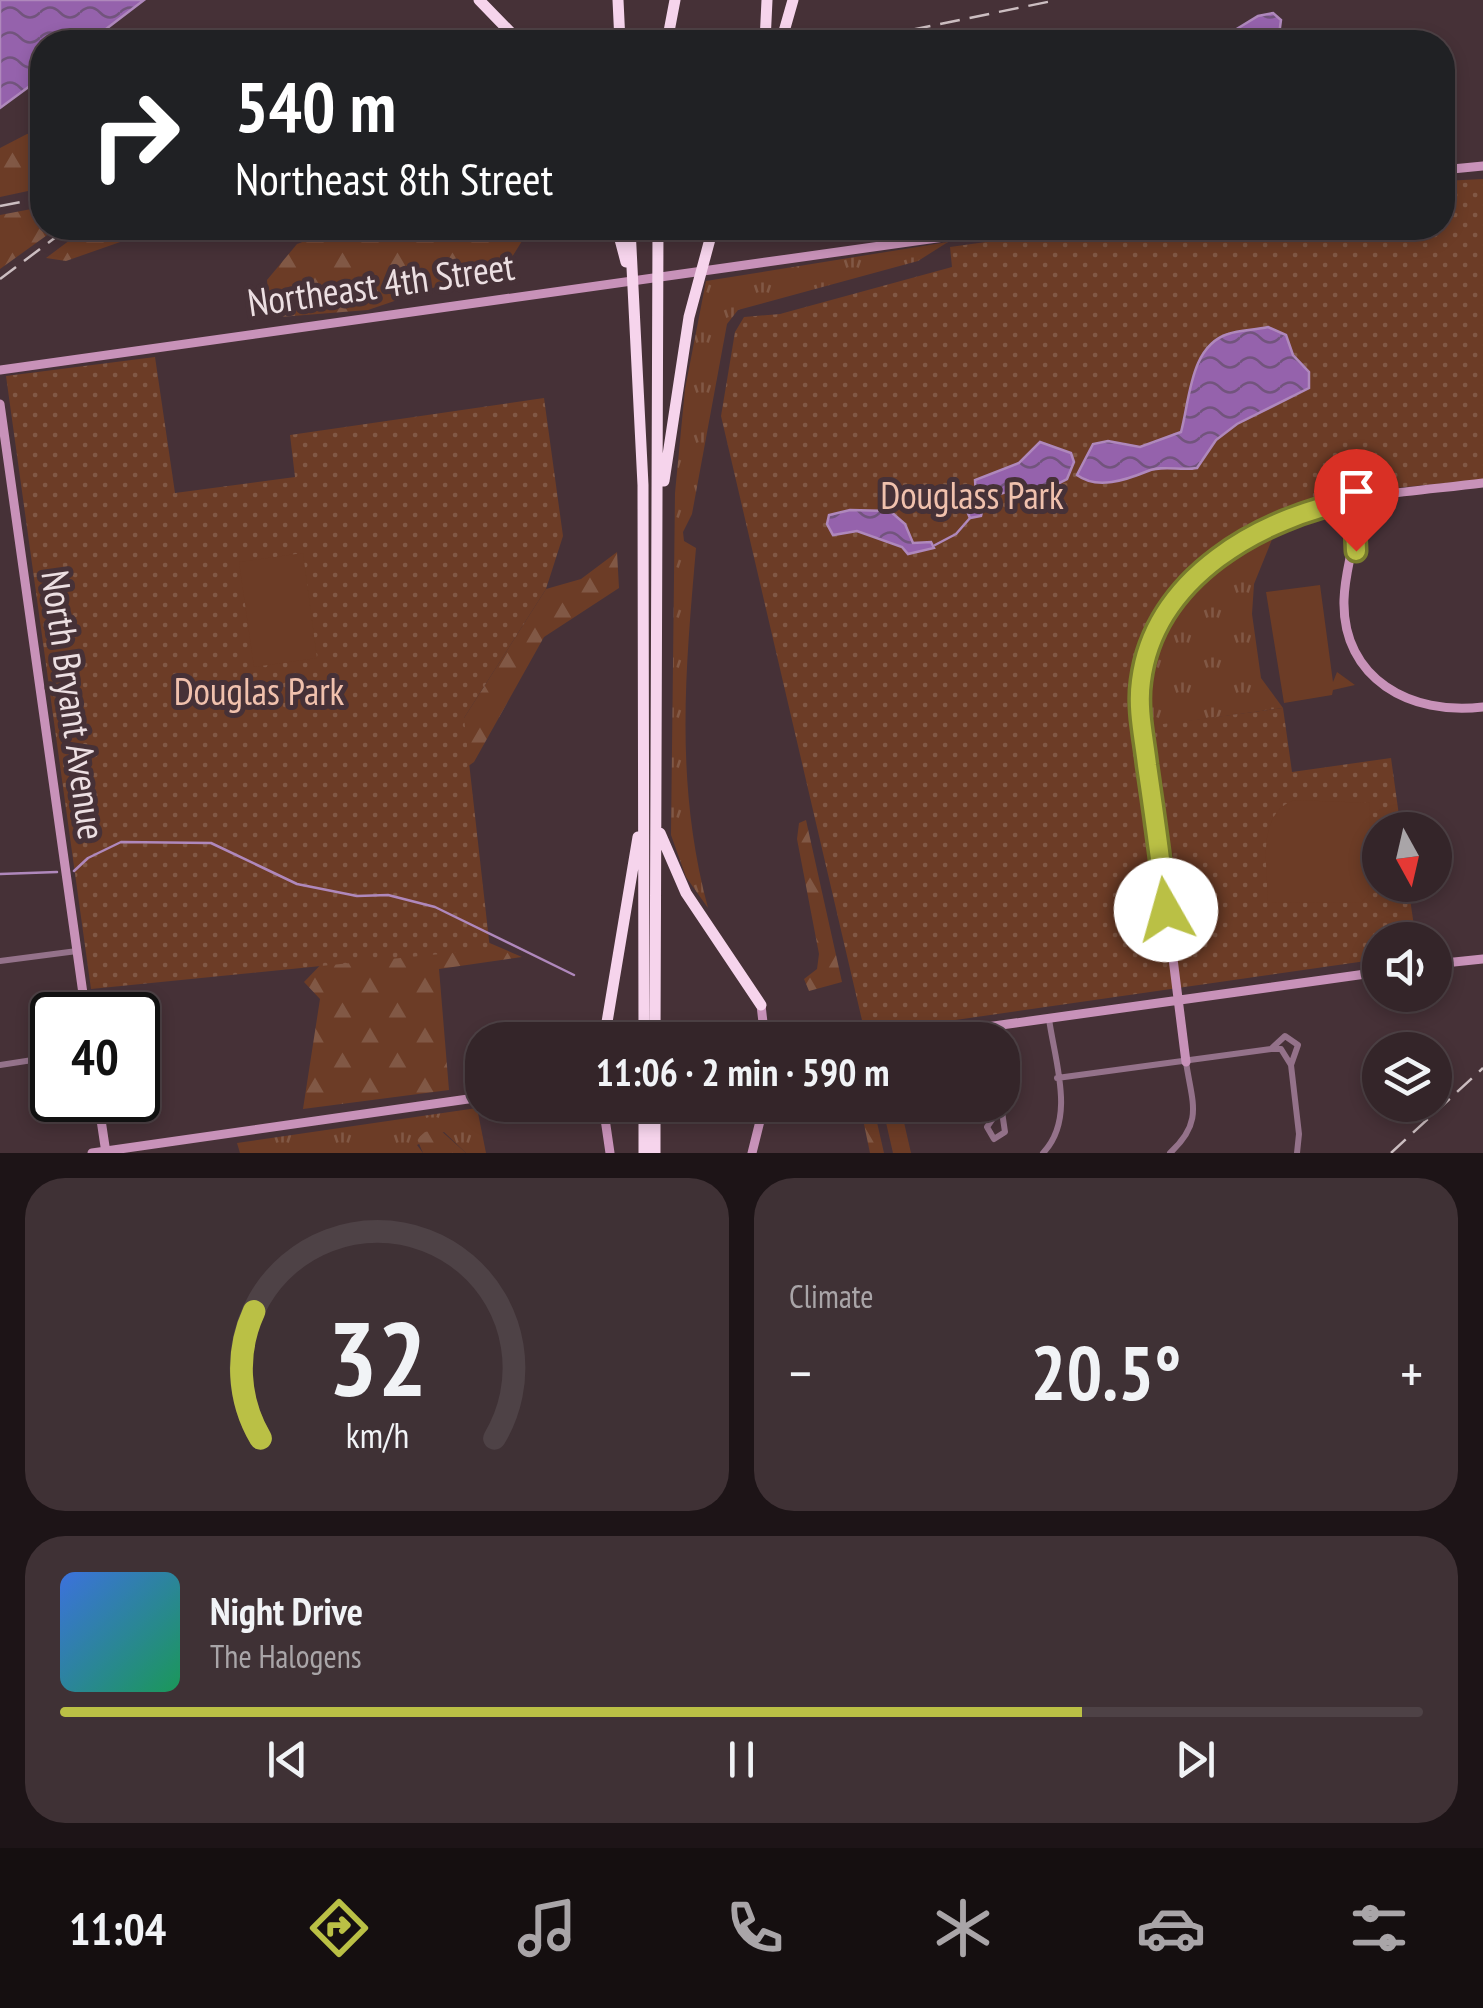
<!DOCTYPE html>
<html lang="en">
<head>
<meta charset="utf-8">
<style>
  body { margin:0; font-family:"PT Sans Narrow",sans-serif; background:#3f3135; color:#f1f3f6; height:100vh; display:flex; flex-direction:column; font-size:38px; white-space:nowrap }
  * { box-sizing:border-box; margin:0 }
  p { font-size:32px; color:#a9a5a8 }
  .icon { flex:none; width:55px; height:55px; fill:none; stroke:currentColor; stroke-width:2; stroke-linecap:round; stroke-linejoin:round }
  .map { position:relative; height:1153px; overflow:hidden }
  .panel { display:flex; flex-direction:column; gap:25px; padding:25px; background:#1d1417; flex:1 }
  .panel>* { flex:none }
  .guide { position:absolute; left:30px; top:30px; width:1425px; height:210px; border-radius:40px; box-shadow:0 5px 15px #0003,0 0 0 2px #4e4246; background:#202124; color:#fff; overflow:hidden }
  .needle { width:65px; rotate:172deg }
  .tools { position:absolute; left:1362px; top:812px; display:grid; gap:20px }
  .tools a { display:grid; place-items:center; width:90px; height:90px; border-radius:50%; background:#342529; box-shadow:0 5px 15px #0003,0 0 0 2px #4e4246; font-size:50px }
  .speed { position:absolute; left:30px; top:992px; display:flex; gap:20px; font-size:50px; font-weight:700; text-align:center }
  .speed>* { display:grid; place-content:center; width:130px; height:130px; border-radius:50%; background:#342529; box-shadow:0 5px 15px #0003,0 0 0 2px #4e4246; line-height:1 }
  .speed .limit { border:5px solid #111; border-radius:15px; background:#fff; color:#111 }
  .pin { position:absolute; display:grid; place-items:center; width:85px; height:85px; color:#fff; margin:-102px -42px; border-radius:50% 50% 50% 0; rotate:-45deg; box-shadow:0 0 10px #0007 }
  .pin .icon { rotate:45deg }
  .me { position:absolute; width:110px; margin:-55px; rotate:353deg; stroke-linejoin:round; filter:drop-shadow(0 0 8px #0008) }
  .turn { display:flex; align-items:center; gap:35px; height:210px; padding:0 40px; font-size:45px }
  .turn .icon { width:130px; height:130px; stroke-width:2.5 }
  .turn b { display:block; font-size:70px; line-height:85px }
  .big { font-size:75px; font-weight:800; line-height:1.1 }
  .panel .tile { flex:1; display:flex; flex-direction:column; justify-content:center; gap:15px; min-width:0; padding:0 35px; border-radius:40px; background:#3f3135 }
  .panel .dial { align-items:center; gap:0 }
  .dial svg { height:260px; overflow:visible; fill:none; stroke:#4e4246; stroke-width:7; stroke-linecap:round; text-anchor:middle }
  .dial text { fill:#f1f3f6; stroke:none }
  .song { display:flex; align-items:center; gap:30px }
  .cover { width:120px; height:120px; border-radius:15px; background:linear-gradient(135deg,hsl(220 70% 55%),hsl(150 70% 35%)) }
  .played { height:10px; border-radius:5px; background:linear-gradient(90deg,#bac045 75%,#4e4246 75%) }
  .keys { display:flex; justify-content:space-around; direction:ltr }
  .heat { display:flex; justify-content:space-between; align-items:center; font-size:55px; direction:ltr }
  .panel .tiles { flex:1; display:grid; gap:25px; grid-template-columns:1fr 1fr }
  .tile:last-child { grid-column:span 2 }
  .trip { position:absolute; left:465px; top:1022px; width:555px; height:100px; border-radius:40px; background:#342529; box-shadow:0 5px 15px #0003,0 0 0 2px #4e4246; font-weight:800; line-height:100px; text-align:center }
  .dock { display:flex; height:160px; justify-content:space-around; align-items:center; background:#150f10; color:#a9a5a8 }
  .dock .icon { width:70px; height:70px }
  .dock .on { color:#bac045 }
  .dock b { font-size:45px; color:#f1f3f6 }
  .map>svg:first-child { display:block }
  .grass { fill:url(#grass-tufts) }
  .forest { fill:url(#forest-firs) }
  .park { fill:url(#park-dots) }
  .pitch { fill:#6c3c26 }
  .water { fill:url(#water-waves); stroke:#af88bc; stroke-width:2.5 }
  .lines { fill:none; stroke-linecap:round; stroke-linejoin:round }
  .stream { stroke:#af88bc; stroke-width:2.5 }
  .street { stroke:#94728a; stroke-width:6 }
  .secondary { stroke:#c892b9; stroke-width:9 }
  .highway { stroke:#f6d4ec; stroke-width:11 }
  .rail { stroke:#ccbec1; stroke-width:2.5; stroke-dasharray:20 10; stroke-linecap:butt }
  .route-casing { stroke:#797d2d; stroke-width:25 }
  .route { stroke:#bac045; stroke-width:18 }
  .labels { text-anchor:middle; stroke-width:10; stroke-linejoin:round; paint-order:stroke }
  .street-label { font-size:38px; fill:#ecdfe2; stroke:#463137 }
  .park-label { font-size:38px; fill:#f0c1ad; stroke:#463137 }
</style>
</head>
<body>
<div class="map">
<svg width="1483" height="1153" viewBox="0 0 1483 1153">
  <defs>
    <pattern id="grass-tufts" width="24" height="20" patternUnits="userSpaceOnUse" patternTransform="scale(2.5)"><rect width="24" height="20" fill="#6c3c26"/><path d="M3 7l-1-3M5 7V3M7 7l1-3M15 17l-1-3M17 17v-4M19 17l1-3" fill="none" stroke="#815845"/></pattern>
    <pattern id="forest-firs" width="22" height="20" patternUnits="userSpaceOnUse" patternTransform="scale(2.5)"><rect width="22" height="20" fill="#6c3c26"/><path d="M5 1l3.5 6h-7zM16 11l3.5 6h-7z" fill="#815845"/></pattern>
    <pattern id="park-dots" width="8" height="8" patternUnits="userSpaceOnUse" patternTransform="scale(2.5)"><rect width="8" height="8" fill="#6c3c26"/><path d="M2 2h.1M6 6h.1" fill="none" stroke="#815845" stroke-width="1.8" stroke-linecap="round"/></pattern>
    <pattern id="water-waves" width="16" height="10" patternUnits="userSpaceOnUse" patternTransform="scale(2.5)"><rect width="16" height="10" fill="#9562ac"/><path d="M0 5q4-4 8 0t8 0" fill="none" stroke="#72547d"/></pattern>
  </defs>
  <rect width="100%" height="100%" fill="#463137"/>
  <path class="grass" d="M948 242 918 261 738 310 727 324 692 514 683 532 684 541 696 548C685 674 675 784 708 908L686 877 671 835 675 493 685 389 706 281Z
    M1275 532 1254 584 1252 614 1261 678 1283 708 1153 726 1147 680 1154 655 1179 610 1216 568Z
    M477 1108 486 1153H466L444 1132 417 1145 423 1153H240L237 1143Z"/>
  <path class="forest" d="M42 132V188L0 197V148L27 134Z
    M42 207V228H57L0 269V215Z
    M86 228H214L123 241 66 261 46 258Z
    M340 228H530L509 262 368 310 280 317 269 303 267 280 297 244Z
    M617 552 619 588 544 637 474 762 443 784 464 718 546 589 581 579Z
    M806 820 842 982 809 991 804 979 817 969 819 954 797 839 799 823Z
    M427 916 522 957 439 969 449 1090 303 1109 320 999 304 982 331 954Z
    M860 1105H873L884 1153H870Z
    M882 1105H900L911 1153H893Z
    M439 1129 466 1153H423L417 1139 425 1132Z"/>
  <path class="park" d="M1483 179V479C1429 486 1368 487 1317 503 1238 527 1160 583 1138 666 1133 686 1137 708 1140 727L1283 708 1292 772 1391 758 1401 830H1380V885H1408L1416 940H1380V959L865 1033 721 416 735 332 744 317 780 314 952 267 950 247 1086 228H1442L1443 181Z
    M155 357 175 493 295 477 290 435 544 398 563 536 546 589 464 718 490 949 91 989 6 376Z"/>
  <path class="pitch" d="M303 553 317 658 254 667 239 562Z
    M1320 585 1333 682 1337 672 1355 685 1333 690 1332 695 1284 703 1266 592Z
    M1294 800 1370 803 1368 895 1361 903 1268 902C1268 868 1255 815 1294 800Z"/>
  <path class="water" d="M0 0H144L89 42H42V77L0 108Z
    M1273 13 1281 20 1278 42H1232L1235 30 1258 16Z
    M1268 327 1286 335 1293 355 1309 372V388L1237 424 1216 440 1197 468C1182 471 1161 465 1148 471 1126 480 1097 490 1077 475L1093 444 1108 441 1140 447 1181 432C1190 399 1190 346 1228 334 1239 330 1255 330 1268 327Z
    M1040 442 1071 453 1074 462 1067 479 1032 497C1017 490 999 489 984 504L981 516 970 518 966 509 976 495 975 480 1019 463Z
    M850 510 890 511 905 524 913 543 931 542 934 548 908 554 902 547 857 531 833 535 827 524 829 515Z"/>
  <g class="lines">
    <path class="stream" d="M935 545 956 534 970 518
      M74 871 88 858 121 842 211 843 297 884 357 896 388 895 435 907 574 975
      M0 874 57 872"/>
    <path class="street" d="M0 961 77 951
      M979 1028 980 1040
      M1272 1049H1281L1291 1065
      M0 1065 52 1057
      M1057 1078 1271 1049 1285 1036 1298 1045 1291 1065 1299 1134 1297 1153
      M1001 1105 1005 1132 994 1139 987 1127 1001 1107
      M1043 1153C1076 1119 1055 1062 1049 1019
      M1170 1153C1204 1122 1192 1103 1186 1062"/>
    <path class="secondary" d="M1442 170 1483 166
      M0 370 1008 228
      M0 404 86 1015
      M1354 500C1359 542 1345 563 1344 600 1342 679 1411 716 1483 707
      M1435 964 1483 959
      M761 1005 765 1040
      M894 1040 1380 972
      M1186 1062 1141 704C1141 606 1227 532 1316 508 1370 493 1428 490 1483 483
      M98 1100 106 1153
      M603 1105 610 1153
      M92 1153 482 1097
      M752 1153 764 1105"/>
    <path class="highway" d="M479 0 520 42
      M618 0 620 42
      M667 42 675 0
      M765 42 767 0
      M781 42 793 0
      M617 228 626 262
      M630 228 643 485 644 1040
      M664 481 689 317 713 228
      M660 833 686 893 761 1005
      M604 1040 638 837
      M655 1040 658 228
      M644 1105V1153
      M655 1153V1105"/>
    <path class="rail" d="M852 42 1057 0
      M0 206 42 198
      M0 279 68 228
      M1391 1153 1483 1068"/>
  </g>
  <g class="lines">
    <g class="route-casing">
      <path id="route" d="M1166 910C1161 861 1154 813 1147 765 1144 738 1137 709 1141 681 1154 577 1262 517 1354 500L1356 551"/>
    </g>
    <use href="#route" class="route"/>
  </g>
  <g class="labels">
    <g class="street-label">
      <text transform="translate(381 285) rotate(-8)" y="13">Northeast 4th Street</text>
      <text transform="translate(73 705) rotate(82)" y="13">North Bryant Avenue</text>
    </g>
    <g class="park-label">
      <text x="972" y="509">Douglass Park</text>
      <text x="259" y="705">Douglas Park</text>
    </g>
  </g>
</svg>
<div class="tools">
<a><svg class="needle" viewBox="-14 -14 28 28"><path d="M0-13l5 13h-10z" fill="#e53935"/><path d="M0 13l5-13h-10z" fill="#a9a5a8"/></svg></a>
<a><svg class="icon" aria-label="sound" viewBox="0 0 24 24"><path d="M4 9h4l5-4v14l-5-4H4zM17 9q2 3 0 6"/></svg></a>
<a><svg class="icon" aria-label="layers" viewBox="0 0 24 24"><path d="M12 4l9 5-9 5-9-5zM3 14l9 5 9-5"/></svg></a>
</div>
<div class="speed"><div class="limit">40</div></div>
<div class="pin" style="left:1356px;top:551px;background:#d93025"><svg class="icon" aria-label="arrive" viewBox="0 0 24 24"><path d="M6 21V4h12l-3 4 3 4H6"/></svg></div>
<svg class="me" style="left:1166px;top:910px" viewBox="-20 -20 40 40"><circle r="19" fill="#fff"/><path d="M0-13L10 11 0 6-10 11z" fill="#bac045"/></svg>
<div class="trip">11:06 · 2 min · 590 m</div>
<div class="guide">
<div class="turn"><svg class="icon" aria-label="right" viewBox="0 0 24 24"><path d="M7 20v-9h11M14 6l5 5-5 5"/></svg><div><b>540 m</b>Northeast 8th Street</div></div>
</div>
</div>
<section class="panel">
<div class="tiles">
<div class="tile dial"><svg viewBox="0 0 100 80">
<path d="M14 69A42 42 0 1 1 86 69"/>
<path d="M14 69A42 42 0 0 1 12 30" stroke="#bac045"/>
<text x="50" y="56" font-size="32" font-weight="700">32</text>
<text x="50" y="72" font-size="11">km/h</text>
</svg></div>
<div class="tile"><p>Climate</p>
<div class="heat"><a>−</a><b class="big">20.5°</b><a>+</a></div>
</div>
<div class="tile">
<div class="song"><i class="cover"></i><div><b>Night Drive</b><p>The Halogens</p></div></div>
<div class="played"></div>
<div class="keys"><svg class="icon" aria-label="previous" viewBox="0 0 24 24"><path d="M18 5L8 12l10 7zM5 5v14"/></svg><svg class="icon" aria-label="pause" viewBox="0 0 24 24"><path d="M8 5v14M16 5v14"/></svg><svg class="icon" aria-label="next" viewBox="0 0 24 24"><path d="M6 5l10 7-10 7zM19 5v14"/></svg></div>
</div>
</div>
</section>
<nav class="dock">
<b>11:04</b>
<svg class="icon on" aria-label="directions" viewBox="0 0 24 24"><path d="M12 3l9 9-9 9-9-9zM9 14v-3h6M13 9l2 2-2 2"/></svg>
<svg class="icon" aria-label="music" viewBox="0 0 24 24"><path d="M9 18V5l10-2v13"/><circle cx="6" cy="18" r="3"/><circle cx="16" cy="16" r="3"/></svg>
<svg class="icon" aria-label="phone" viewBox="0 0 24 24"><path d="M5 4h4l2 5-3 2q2 4 5 5l2-3 5 2v4C11 20 4 13 5 4z"/></svg>
<svg class="icon" aria-label="climate" viewBox="0 0 24 24"><path d="M12 3v18M4 7l16 10M4 17L20 7"/></svg>
<svg class="icon" aria-label="car" viewBox="0 0 24 24"><path d="M5 17H2v-5l4-1 3-4h7l3 4 3 1v5h-3M9 17h6M6 11h13"/><circle cx="7" cy="17" r="2"/><circle cx="17" cy="17" r="2"/></svg>
<svg class="icon" aria-label="filters" viewBox="0 0 24 24"><path d="M4 7h16M4 17h16"/><circle cx="9" cy="7" r="2"/><circle cx="15" cy="17" r="2"/></svg>
</nav>
</body>
</html>
